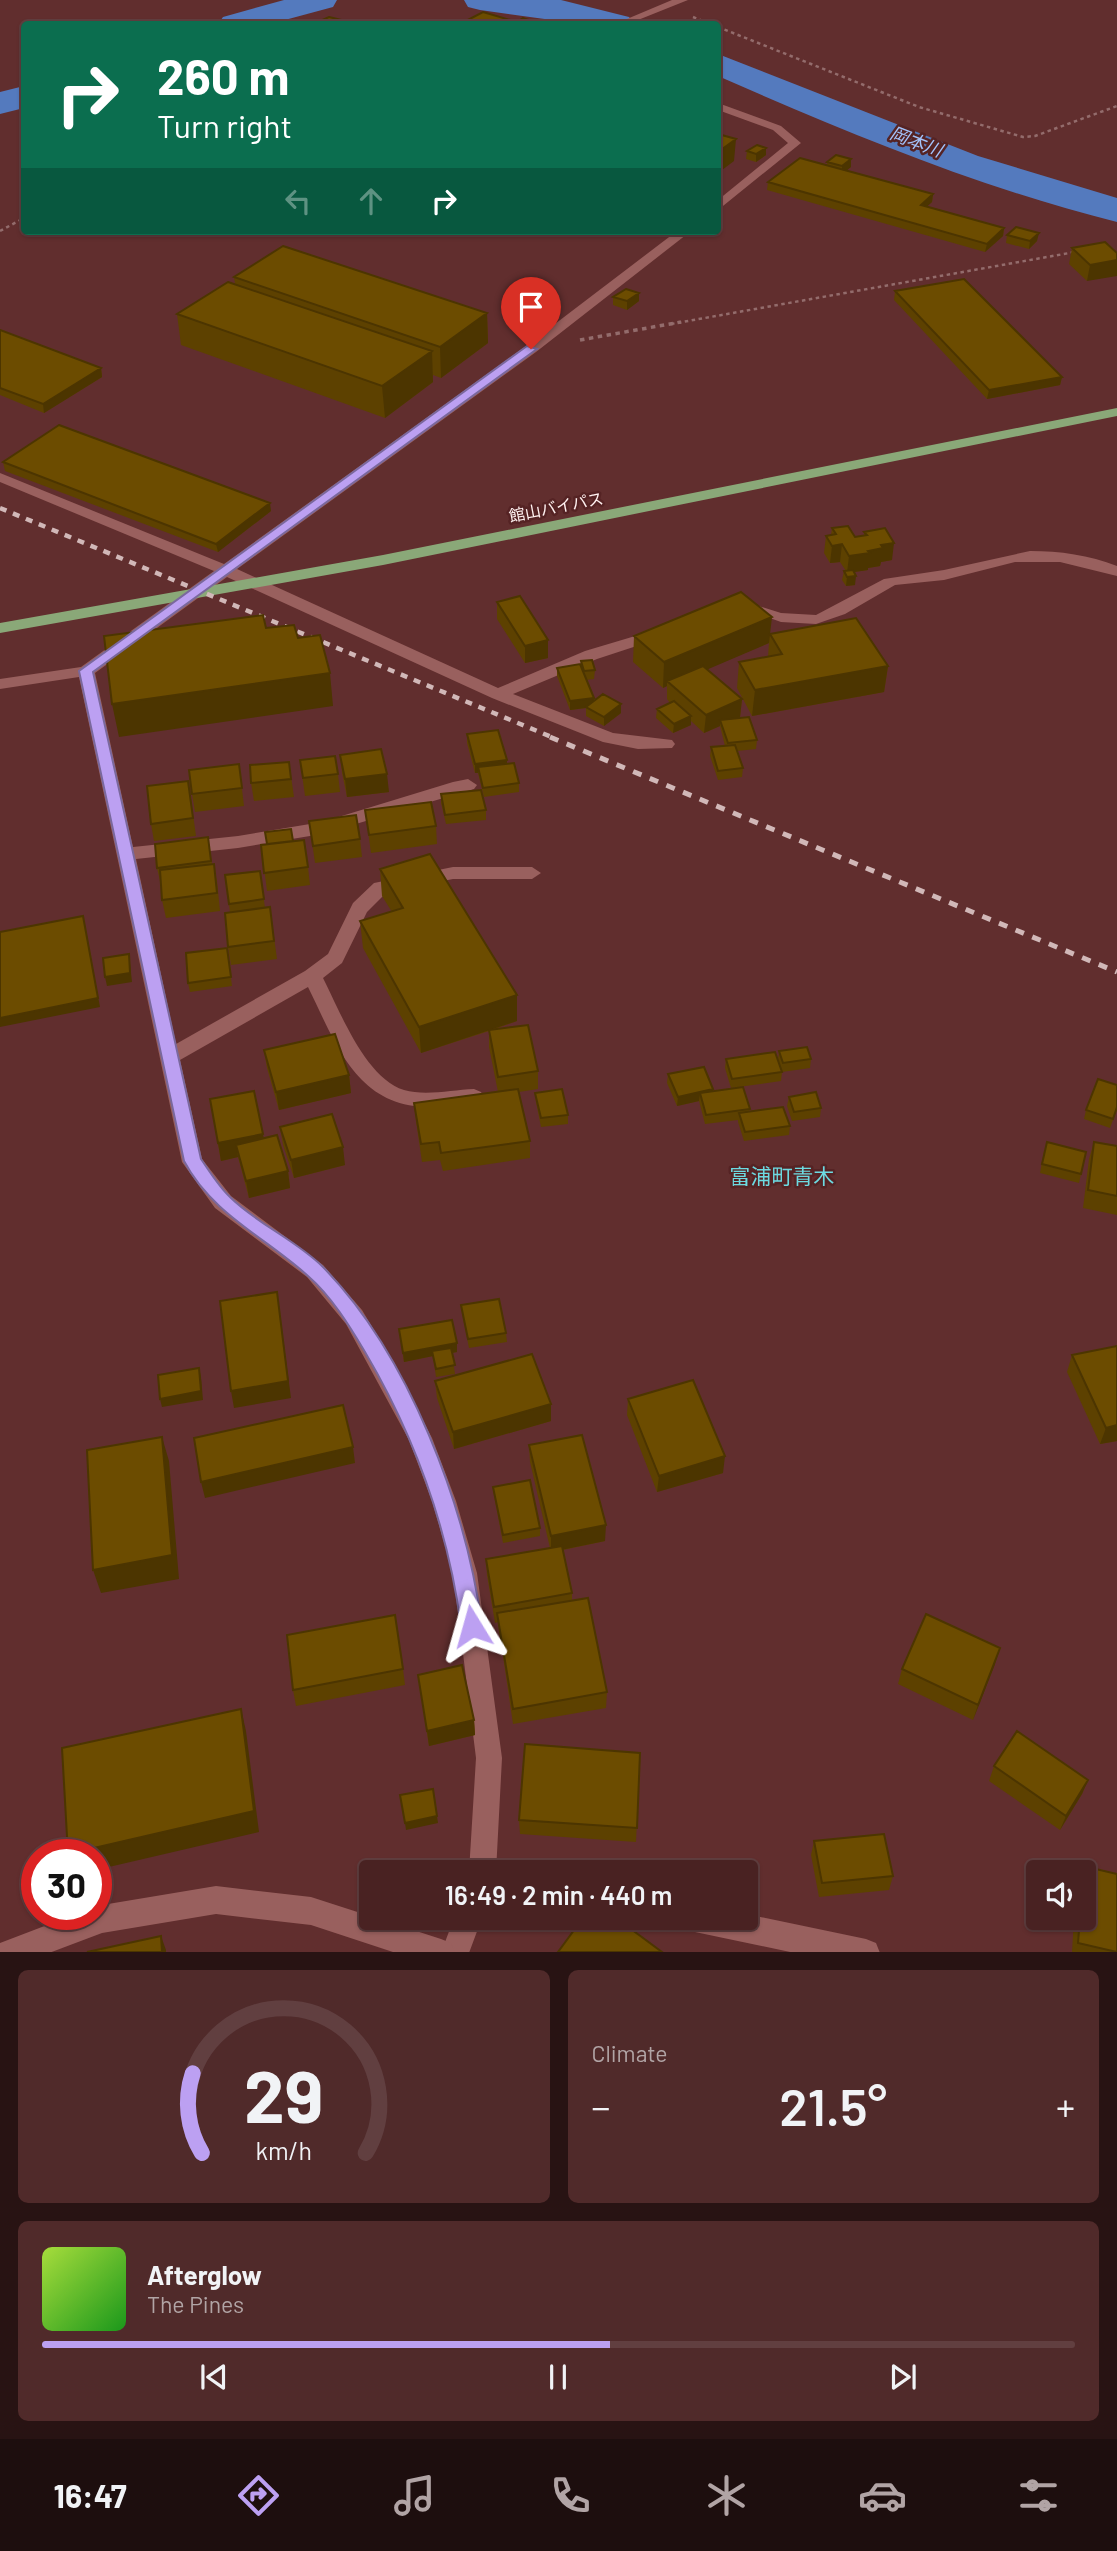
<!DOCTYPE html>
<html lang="en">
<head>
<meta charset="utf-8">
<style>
  body { margin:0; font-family:Barlow,"Noto Sans JP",sans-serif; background:#502a2a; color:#f1f3f6; height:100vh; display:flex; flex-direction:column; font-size:26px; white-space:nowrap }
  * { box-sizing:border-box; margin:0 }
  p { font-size:23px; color:#b1a4a5 }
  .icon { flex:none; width:38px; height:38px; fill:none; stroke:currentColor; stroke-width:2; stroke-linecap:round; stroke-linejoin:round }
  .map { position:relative; height:1952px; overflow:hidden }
  .drawer { display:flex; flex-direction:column; gap:18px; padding:18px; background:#281313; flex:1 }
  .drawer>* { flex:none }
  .guide { position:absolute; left:21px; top:21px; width:700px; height:214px; border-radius:7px; box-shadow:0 2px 5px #0004,0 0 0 2px #613f40; background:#0b6e4f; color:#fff; overflow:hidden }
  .buttons { position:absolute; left:1026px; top:1860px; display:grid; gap:14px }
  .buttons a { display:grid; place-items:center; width:70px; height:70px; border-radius:7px; background:#492222; box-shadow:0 2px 5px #0004,0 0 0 2px #613f40; font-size:35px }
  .speed { position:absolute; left:21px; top:1839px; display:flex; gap:14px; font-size:35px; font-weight:700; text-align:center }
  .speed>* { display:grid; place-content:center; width:91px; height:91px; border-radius:50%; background:#492222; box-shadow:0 2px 5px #0004,0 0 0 2px #613f40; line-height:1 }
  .speed .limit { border:10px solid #d22; background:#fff; color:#111 }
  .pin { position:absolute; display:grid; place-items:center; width:60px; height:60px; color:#fff; margin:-72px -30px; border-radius:50% 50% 50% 0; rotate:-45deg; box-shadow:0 0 7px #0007 }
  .pin .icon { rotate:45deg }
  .me { position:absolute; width:77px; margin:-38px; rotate:352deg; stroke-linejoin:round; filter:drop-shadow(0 0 5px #0008) }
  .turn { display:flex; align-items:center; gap:24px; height:147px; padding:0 21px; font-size:32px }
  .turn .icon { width:91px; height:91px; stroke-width:2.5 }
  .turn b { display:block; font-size:49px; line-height:60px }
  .lanes { display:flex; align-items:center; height:66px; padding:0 21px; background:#0003; justify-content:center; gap:35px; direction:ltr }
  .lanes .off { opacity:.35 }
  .big { font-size:52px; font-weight:600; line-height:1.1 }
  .drawer .widget { flex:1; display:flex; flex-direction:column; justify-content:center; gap:10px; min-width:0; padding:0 24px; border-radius:10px; background:#502a2a }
  .drawer .dial { align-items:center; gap:0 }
  .dial svg { height:182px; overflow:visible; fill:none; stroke:#613f40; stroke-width:7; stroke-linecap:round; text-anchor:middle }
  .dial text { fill:#f1f3f6; stroke:none }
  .song { display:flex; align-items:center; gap:21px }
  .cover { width:84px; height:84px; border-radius:10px; background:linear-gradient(135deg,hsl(80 70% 55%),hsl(120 70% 35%)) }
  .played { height:7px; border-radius:4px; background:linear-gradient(90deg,#bca0f2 55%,#613f40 55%) }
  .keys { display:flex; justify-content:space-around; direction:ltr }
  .heat { display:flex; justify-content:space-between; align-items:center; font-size:38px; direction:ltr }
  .drawer .tiles { flex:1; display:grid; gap:18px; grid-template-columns:1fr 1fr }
  .widget:last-child { grid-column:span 2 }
  .trip { position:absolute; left:359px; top:1860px; width:399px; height:70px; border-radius:7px; background:#492222; box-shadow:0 2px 5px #0004,0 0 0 2px #613f40; font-weight:600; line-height:70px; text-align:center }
  .dock { display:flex; height:112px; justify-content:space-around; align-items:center; background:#1d0e0e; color:#b1a4a5 }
  .dock .icon { width:49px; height:49px }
  .dock .current { color:#bca0f2 }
  .dock b { font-size:32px; color:#f1f3f6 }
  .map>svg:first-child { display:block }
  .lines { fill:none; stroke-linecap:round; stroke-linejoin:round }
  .river { fill:#547abe; fill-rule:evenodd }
  .path-far1 { stroke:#936c6c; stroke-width:2.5; stroke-dasharray:3.5 3.5; stroke-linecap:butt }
  .path { stroke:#936c6c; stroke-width:3.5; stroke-dasharray:4.5 4.5; stroke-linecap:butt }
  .minor { fill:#99605e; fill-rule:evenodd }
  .tertiary { fill:#99605e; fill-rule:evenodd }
  .trunk { fill:#8aa878; fill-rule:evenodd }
  .rail-far1 { stroke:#d1b8b8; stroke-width:4.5; stroke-dasharray:7 7; stroke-linecap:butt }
  .rail { stroke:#d1b8b8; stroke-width:5; stroke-dasharray:9 9; stroke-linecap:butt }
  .wall { fill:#5d4100 }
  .shaded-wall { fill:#4c3500 }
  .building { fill:#6c4c00; stroke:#4c3500; stroke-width:2 }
  .route { fill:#bca0f2; stroke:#7a689d; stroke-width:2 }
  .labels { text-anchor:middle; stroke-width:5; stroke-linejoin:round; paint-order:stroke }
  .far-street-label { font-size:16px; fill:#fff1f0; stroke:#552324 }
  .far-water-label { font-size:18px; font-style:italic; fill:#a3c3fb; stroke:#552324 }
  .neighbourhood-label { font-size:21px; fill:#6ddae1; stroke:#552324 }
</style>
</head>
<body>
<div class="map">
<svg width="1117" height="1953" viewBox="0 0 1117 1953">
  <rect width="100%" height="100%" fill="#612e2e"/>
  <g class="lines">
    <path class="river" d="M284 0H337L333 7 270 24H218L223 17Z
      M464 0H561L629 17 634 24H581L480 10 468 7Z
      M718 54 978 156 1117 198V222C978 187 848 133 718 76Z
      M24 86V108L0 114V92Z"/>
    <path class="path-far1" d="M693 17 710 24
      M378 24H445
      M718 27 919 107 1023 137 1035 136 1117 106
      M0 231 24 218
      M671 324 1075 252"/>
    <path class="path" d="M580 340 681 322"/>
    <path class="minor" d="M672 0H688L628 24H615Z
      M718 103 781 126 801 143 718 210V200L788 143 773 130 718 110Z
      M677 231H691L536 352 237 569 498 688 585 651 652 631H664V637L597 659 513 694 613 733 672 740 675 744 672 748 638 749 603 742 492 698 227 577 95 673 133 847 238 836 322 822 453 782 468 779 477 785 474 789 322 834 238 848 136 859 176 1044 305 971 328 954 353 903 374 883 453 867H532L541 873 532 879H453L387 892 367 912 342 963 323 978C340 1011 365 1078 404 1090 425 1096 452 1090 474 1089L481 1092 484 1097 481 1102C468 1107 452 1106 438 1107 358 1111 338 1048 308 987L180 1060 202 1159 231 1196 323 1265 362 1310 393 1362 432 1438 456 1501 477 1573 502 1758 496 1872H469L476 1758 453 1573 432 1501 409 1440 346 1324 307 1277 215 1208 182 1162 79 677 0 689V679L81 667 214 571 0 482V473L224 564 526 346Z
      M1030 551C1060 551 1089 555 1117 566V576L1060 562H1015L944 580 895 585 845 614 816 624 781 622 738 607 746 602 781 613 816 615 884 579 944 570Z
      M746 1914 866 1939 876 1943 880 1953H795L695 1932 685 1928 681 1918H746Z
      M454 1918H482L469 1953H441Z"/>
    <path class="tertiary" d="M216 1886 311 1897 441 1939 451 1943 455 1953H396L311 1925 216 1914 102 1933 49 1953H0V1943L76 1914H96V1907L102 1905Z"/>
    <path class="trunk" d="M1117 408V416L383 565 0 633V623L383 555Z"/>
    <path class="rail-far1" d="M0 508 554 738"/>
    <path class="rail" d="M550 737 1117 972"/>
  </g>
  <path class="wall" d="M766 148V155L756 162 746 159 747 151Z
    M851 159V167L846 170 933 194 932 202 927 206 1004 228 1003 236 985 252 767 190 768 182 827 165V162Z
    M1007 235 1037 241 1029 249 1006 243Z
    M1105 242 1087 281 1069 264 1072 248Z
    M234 277 487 313 488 343 441 378 433 375V382L385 418 181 345 177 314 235 284Z
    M895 291 1062 377 1060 385 987 399 894 300Z
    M613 297 639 301 627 310 613 305Z
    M0 330 101 368 102 377 44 413 0 395Z
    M3 462 271 511 218 552 5 471Z
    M832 528 855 537 864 536V532L892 560 881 562 880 566 868 568V570L854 572 855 585 846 586 842 580 844 571H846L840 562 830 563 824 553 826 536 831 535Z
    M497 602 548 658 525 663 497 619Z
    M771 633 888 666 884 692 752 716 737 688 739 662 768 657 769 643 707 669 742 699 740 717 738 718 757 740 756 749 737 751 743 768 742 777 718 780 710 756 711 747 725 746 720 726 704 733 691 721V725L673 733 656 718 657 709 670 703 667 699V686L663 688 633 662 634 636Z
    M581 661 595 670 594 679 586 680 594 698V701L621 704V713L604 726 586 716V708L570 710 557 676V668L581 667Z
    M467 734 507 764 519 783V792L484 797 478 773H475L467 743Z
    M340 755 389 792 347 797 342 773Z
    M300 760 338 774 340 792 305 796Z
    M289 762 294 797 254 801 251 783Z
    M239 764 244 806 195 812 192 794Z
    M441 794 486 810V820L446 824 441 803Z
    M191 799 196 836 154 841 151 824Z
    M365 810 436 826 437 844 371 853Z
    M309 821 360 839 362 857 315 863Z
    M208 837 212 864 217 881 220 911 166 918 162 900 161 885 157 868Z
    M293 841 308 867 310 885 267 891 261 845Z
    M380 869 517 995V1021L495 1029 538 1071V1089L519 1092 530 1141V1158L443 1171 440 1160 422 1162 416 1121 414 1103 498 1092 489 1047V1031L421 1053 363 948 360 921 392 912 382 896Z
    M260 871 265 908 270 907 277 959 231 965 228 947 230 912 225 875Z
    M227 948 232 986 190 992 188 983Z
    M264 1050 349 1075 351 1093 279 1110 267 1068Z
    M779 1051 811 1059 810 1068 782 1072 781 1081 731 1088 725 1068 726 1059 778 1060Z
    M668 1074 713 1091 750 1109 749 1112 790 1126 789 1135 744 1141 738 1122V1120L705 1124 699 1101 677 1106 667 1083Z
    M535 1093 568 1115V1124L541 1127 536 1102Z
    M789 1097 821 1108 820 1117 792 1121 787 1106Z
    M210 1099 264 1138 288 1171 290 1188 249 1198 238 1157 221 1161Z
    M1117 1109 1110 1128 1084 1119 1086 1110Z
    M280 1127 345 1165 294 1178 283 1145Z
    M1094 1142 1117 1146V1215L1083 1208 1089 1159Z
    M1044 1151 1081 1174 1079 1183 1040 1173Z
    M461 1305 506 1333 507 1342 469 1348 462 1313Z
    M399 1329 457 1343V1352L452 1353 455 1374 436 1377 433 1356 404 1362Z
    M1117 1346V1441L1100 1444 1067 1372 1072 1355Z
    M435 1381 551 1404V1421L454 1449 437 1398Z
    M628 1399 723 1473 657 1492 627 1415Z
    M529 1445 605 1541 563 1550 572 1593V1600L607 1692 606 1708 513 1724 498 1622 495 1623 487 1575 486 1559 550 1548 530 1462Z
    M493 1487 540 1528V1536L503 1543 494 1495Z
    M995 1664 973 1720 898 1684 902 1669Z
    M403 1669 405 1685 296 1706 293 1690Z
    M418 1675 474 1720 475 1735 429 1746Z
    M640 1753 636 1842 520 1834 519 1820Z
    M994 1766 1088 1780 1082 1794 1060 1830 989 1781Z
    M814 1841 893 1876 889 1890 819 1897 811 1855Z
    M1083 1866 1117 1952H1072L1074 1918H1083V1872H1080Z"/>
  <path class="shaded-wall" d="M736 139 734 161 718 173V152Z
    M766 148V155L756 162V154Z
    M851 159V167L842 174V166Z
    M933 194 932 202 920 213 921 205Z
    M1004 228 1003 236 985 252 987 244Z
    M1039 233 1037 241 1029 249 1030 241Z
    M1117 260V276L1087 281 1090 265Z
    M639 293V301L627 310V301Z
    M487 313 488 343 441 378 440 347Z
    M432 351 433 382 385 418 382 386Z
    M101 368 102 377 44 413 43 404Z
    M1062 377 1060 385 987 399 989 390Z
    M270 503 271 511 218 552 216 544Z
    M894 543 892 560 881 562 880 566 868 568V570L847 573 849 556 868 551 881 545Z
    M842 544 840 562 830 563 832 546Z
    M856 576 855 585 846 586 847 577Z
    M772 617 769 643 671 685 667 681V686L663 688 664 662Z
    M548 640V658L525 663V646Z
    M888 666 884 692 752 716 755 690Z
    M330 673 333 706 119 737 112 704Z
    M594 698 593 707 570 710V701Z
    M742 699 740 717 722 725 720 720V726L704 733 706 715Z
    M621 704V713L604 726V717Z
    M691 716V725L673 733 674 724Z
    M507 760V769L478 767V773H475V764Z
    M387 774 389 792 347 797 345 779Z
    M85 925 100 1007 0 1027V1018Z
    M129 954 132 982 107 986 105 977Z
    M517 995V1021L421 1053 419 1027Z
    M349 1075 351 1093 279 1110 276 1092Z
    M713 1089V1098L700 1093 699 1101 677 1106 678 1097Z
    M263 1134 266 1151 236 1145 238 1157 221 1161 218 1143Z
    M343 1147 345 1165 294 1178 291 1160Z
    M288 1171 290 1188 249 1198 246 1181Z
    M277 1292 291 1398 234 1408 231 1391Z
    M457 1343V1352L433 1356 432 1351 433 1356 404 1362 403 1353Z
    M199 1368 201 1377 203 1400 162 1407 160 1399Z
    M551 1404V1421L454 1449 453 1432Z
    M1117 1425V1441L1100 1444 1106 1428Z
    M162 1437 169 1461 179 1579 101 1593 93 1570Z
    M353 1447 355 1463 205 1498 201 1482Z
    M725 1456 723 1473 657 1492 659 1476Z
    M606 1525 605 1541 551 1552V1536Z
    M1000 1648 995 1664 973 1720 978 1705Z
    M241 1709 246 1731 259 1832 96 1870V1855H69L68 1854Z
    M474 1720 475 1735 429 1746 427 1731Z
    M1088 1780 1082 1794 1060 1830 1066 1816Z
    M437 1816 438 1823 406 1830 405 1823Z
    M161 1936 166 1950V1952H162Z"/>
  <path class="building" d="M483 12 517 22 523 18 538 23 535 24H460Z
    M329 17 350 22 346 24H333L320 21Z
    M718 134 736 139 718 152Z
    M757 145 766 148 756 154 747 151Z
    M836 155 851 159 842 166 827 162Z
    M800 158 933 194 921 205 1004 228 987 244 768 182Z
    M1016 227 1039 233 1030 241 1007 235Z
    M1105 242 1117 253V260L1090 265 1072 248Z
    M283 246 487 313 440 347 234 277Z
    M964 279 1062 377 989 390 895 291Z
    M228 282 432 351 382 386 177 314Z
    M626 289 639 293 627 301 613 297Z
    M0 330 101 368 43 404 0 388Z
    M59 425 270 503 216 544 3 462Z
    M848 526 855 537 867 535 864 532 885 528 894 543 881 545 883 548 868 551 870 553 849 556 842 544 832 546 826 536 836 534 832 528Z
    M853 570 856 576 847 577 844 571Z
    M741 592 772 617 664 662 634 636Z
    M520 596 548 640 525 646 497 602Z
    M263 615 266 628 294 625 298 638 320 635 330 673 112 704 104 636Z
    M856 618 888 666 755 690 739 662 782 654 770 634Z
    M592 660 595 670 584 671 581 661Z
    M580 664 594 698 570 701 557 668Z
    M703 666 742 699 706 715 667 681Z
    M603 694 621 704 604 717 586 707Z
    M674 701 691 716 674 724 657 709Z
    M749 717 757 740 728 743 720 720Z
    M498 730 507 760 475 764 467 734Z
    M735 745 743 768 718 771 711 747Z
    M381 749 387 774 345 779 340 755Z
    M335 756 338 774 303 778 300 760Z
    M289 762 291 779 251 783 250 765Z
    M514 763 519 783 483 788 478 767Z
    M239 764 242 788 192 794 189 770Z
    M188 781 193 818 151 824 147 786Z
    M481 790 486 810 445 815 441 794Z
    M431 802 436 826 369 835 365 810Z
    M356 815 360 839 313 846 309 821Z
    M291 829 293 841 267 844 265 832Z
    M208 837 211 861 157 868 155 844Z
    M304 840 308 867 264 873 261 845Z
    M430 854 517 995 419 1027 360 921 403 908 380 869Z
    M214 864 217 893 162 900 160 870Z
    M260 871 264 899 229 904 225 875Z
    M270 907 274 941 228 947 225 913Z
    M83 916 98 998 0 1018V932Z
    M227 948 231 977 188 983 186 953Z
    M129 954 130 973 105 977 103 958Z
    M528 1025 538 1071 498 1077 489 1030Z
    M335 1034 349 1075 276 1092 264 1050Z
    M807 1047 811 1059 783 1063 779 1051Z
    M775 1052 782 1072 732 1079 726 1059Z
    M704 1067 713 1089 678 1097 668 1074Z
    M1098 1079 1117 1085V1107L1113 1119 1086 1110Z
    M743 1087 750 1109 706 1115 700 1093Z
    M518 1089 530 1141 441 1153 439 1142 421 1144 414 1103Z
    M562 1089 568 1115 541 1118 535 1093Z
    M254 1091 263 1134 218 1143 210 1099Z
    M816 1092 821 1108 794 1112 789 1097Z
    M783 1107 790 1126 745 1132 739 1113Z
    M332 1114 343 1147 291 1160 280 1127Z
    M277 1135 288 1171 246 1181 236 1145Z
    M1047 1142 1086 1152 1081 1174 1042 1164Z
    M1094 1142 1117 1146V1196L1088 1190Z
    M277 1292 288 1381 231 1391 220 1301Z
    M499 1299 506 1333 468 1339 461 1305Z
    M452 1320 457 1343 403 1353 399 1329Z
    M1117 1346V1425L1106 1428 1072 1355Z
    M451 1348 455 1365 436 1369 432 1351Z
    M532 1354 551 1404 453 1432 435 1381Z
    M199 1368 201 1391 160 1399 158 1375Z
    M693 1380 725 1456 659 1476 628 1399Z
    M343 1405 353 1447 201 1482 194 1438Z
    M582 1435 606 1525 551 1536 529 1445Z
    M162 1437 172 1555 93 1570 87 1450Z
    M530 1480 540 1528 503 1535 493 1487Z
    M562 1546 572 1593 494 1607 486 1559Z
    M588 1598 607 1692 513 1709 497 1613Z
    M926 1614 1000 1648 978 1705 902 1669Z
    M395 1615 403 1669 293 1690 287 1635Z
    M462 1665 474 1720 427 1731 418 1675Z
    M241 1709 254 1811 68 1854 62 1748Z
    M1017 1731 1088 1780 1066 1816 994 1766Z
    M525 1744 640 1753 637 1828 519 1820Z
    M433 1789 437 1816 405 1823 400 1795Z
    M884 1834 893 1876 822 1883 814 1841Z
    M1083 1866 1117 1874V1952L1078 1943 1080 1918H1083Z
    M583 1918H616L662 1952H558Z
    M161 1936 162 1952H87Z"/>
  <path class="route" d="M527 346 537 349 93 672 201 1159C210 1172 219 1187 230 1197 257 1224 296 1240 323 1267 409 1355 466 1506 482 1626L479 1632 472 1635 464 1632 461 1626C448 1528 415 1437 365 1352 349 1325 331 1296 308 1276 265 1237 212 1214 184 1161L79 671Z"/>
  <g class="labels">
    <g class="far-street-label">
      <text transform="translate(556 507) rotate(-11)" y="6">館山バイパス</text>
    </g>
    <g class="far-water-label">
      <text transform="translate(916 142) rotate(21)" y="6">岡本川</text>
    </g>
    <g class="neighbourhood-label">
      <text x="782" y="1184">富浦町青木</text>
    </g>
  </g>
</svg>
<div class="buttons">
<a><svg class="icon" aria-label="sound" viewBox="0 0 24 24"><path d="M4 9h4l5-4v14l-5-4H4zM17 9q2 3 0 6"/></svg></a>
</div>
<div class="speed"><div class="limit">30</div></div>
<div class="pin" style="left:531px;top:349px;background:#d93025"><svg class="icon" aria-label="arrive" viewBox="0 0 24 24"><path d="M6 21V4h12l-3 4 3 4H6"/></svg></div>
<svg class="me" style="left:472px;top:1626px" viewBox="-20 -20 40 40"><path d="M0-17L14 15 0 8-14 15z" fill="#bca0f2" stroke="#fff" stroke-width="4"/></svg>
<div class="trip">16:49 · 2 min · 440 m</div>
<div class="guide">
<div class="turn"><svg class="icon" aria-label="right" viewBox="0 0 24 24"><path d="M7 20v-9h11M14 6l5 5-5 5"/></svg><div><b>260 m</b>Turn right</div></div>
<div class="lanes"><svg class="icon off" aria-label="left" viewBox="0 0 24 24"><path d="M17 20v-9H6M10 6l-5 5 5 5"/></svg><svg class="icon off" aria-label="ahead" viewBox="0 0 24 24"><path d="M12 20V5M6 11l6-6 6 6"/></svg><svg class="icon" aria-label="right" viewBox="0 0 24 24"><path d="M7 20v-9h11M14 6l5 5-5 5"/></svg></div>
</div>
</div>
<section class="drawer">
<div class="tiles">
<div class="widget dial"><svg viewBox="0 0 100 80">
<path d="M14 69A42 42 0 1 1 86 69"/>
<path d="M14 69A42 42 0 0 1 10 34" stroke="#bca0f2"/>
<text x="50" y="56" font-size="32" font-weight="700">29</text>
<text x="50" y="72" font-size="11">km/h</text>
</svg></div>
<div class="widget"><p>Climate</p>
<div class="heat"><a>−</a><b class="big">21.5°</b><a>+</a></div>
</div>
<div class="widget">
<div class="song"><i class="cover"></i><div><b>Afterglow</b><p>The Pines</p></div></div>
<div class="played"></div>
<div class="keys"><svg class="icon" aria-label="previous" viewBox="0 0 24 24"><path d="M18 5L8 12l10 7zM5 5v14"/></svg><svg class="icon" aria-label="pause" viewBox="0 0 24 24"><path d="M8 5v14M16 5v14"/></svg><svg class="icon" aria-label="next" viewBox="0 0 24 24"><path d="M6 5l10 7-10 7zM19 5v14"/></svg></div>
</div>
</div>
</section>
<nav class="dock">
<b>16:47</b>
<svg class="icon current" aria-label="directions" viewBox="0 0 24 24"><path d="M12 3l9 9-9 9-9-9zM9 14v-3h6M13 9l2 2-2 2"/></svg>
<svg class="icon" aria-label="music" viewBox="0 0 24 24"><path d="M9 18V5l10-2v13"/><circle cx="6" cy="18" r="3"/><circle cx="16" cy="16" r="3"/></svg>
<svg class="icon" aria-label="phone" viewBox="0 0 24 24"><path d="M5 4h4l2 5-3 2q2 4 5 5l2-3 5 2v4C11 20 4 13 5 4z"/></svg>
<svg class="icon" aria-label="climate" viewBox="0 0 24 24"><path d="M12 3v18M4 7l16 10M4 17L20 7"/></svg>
<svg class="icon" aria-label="car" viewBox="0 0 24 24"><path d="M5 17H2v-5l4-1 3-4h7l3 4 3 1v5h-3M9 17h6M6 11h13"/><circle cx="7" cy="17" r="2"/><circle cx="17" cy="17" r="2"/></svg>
<svg class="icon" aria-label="filters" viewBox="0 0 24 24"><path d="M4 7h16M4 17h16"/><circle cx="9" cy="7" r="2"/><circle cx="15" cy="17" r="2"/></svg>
</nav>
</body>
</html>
